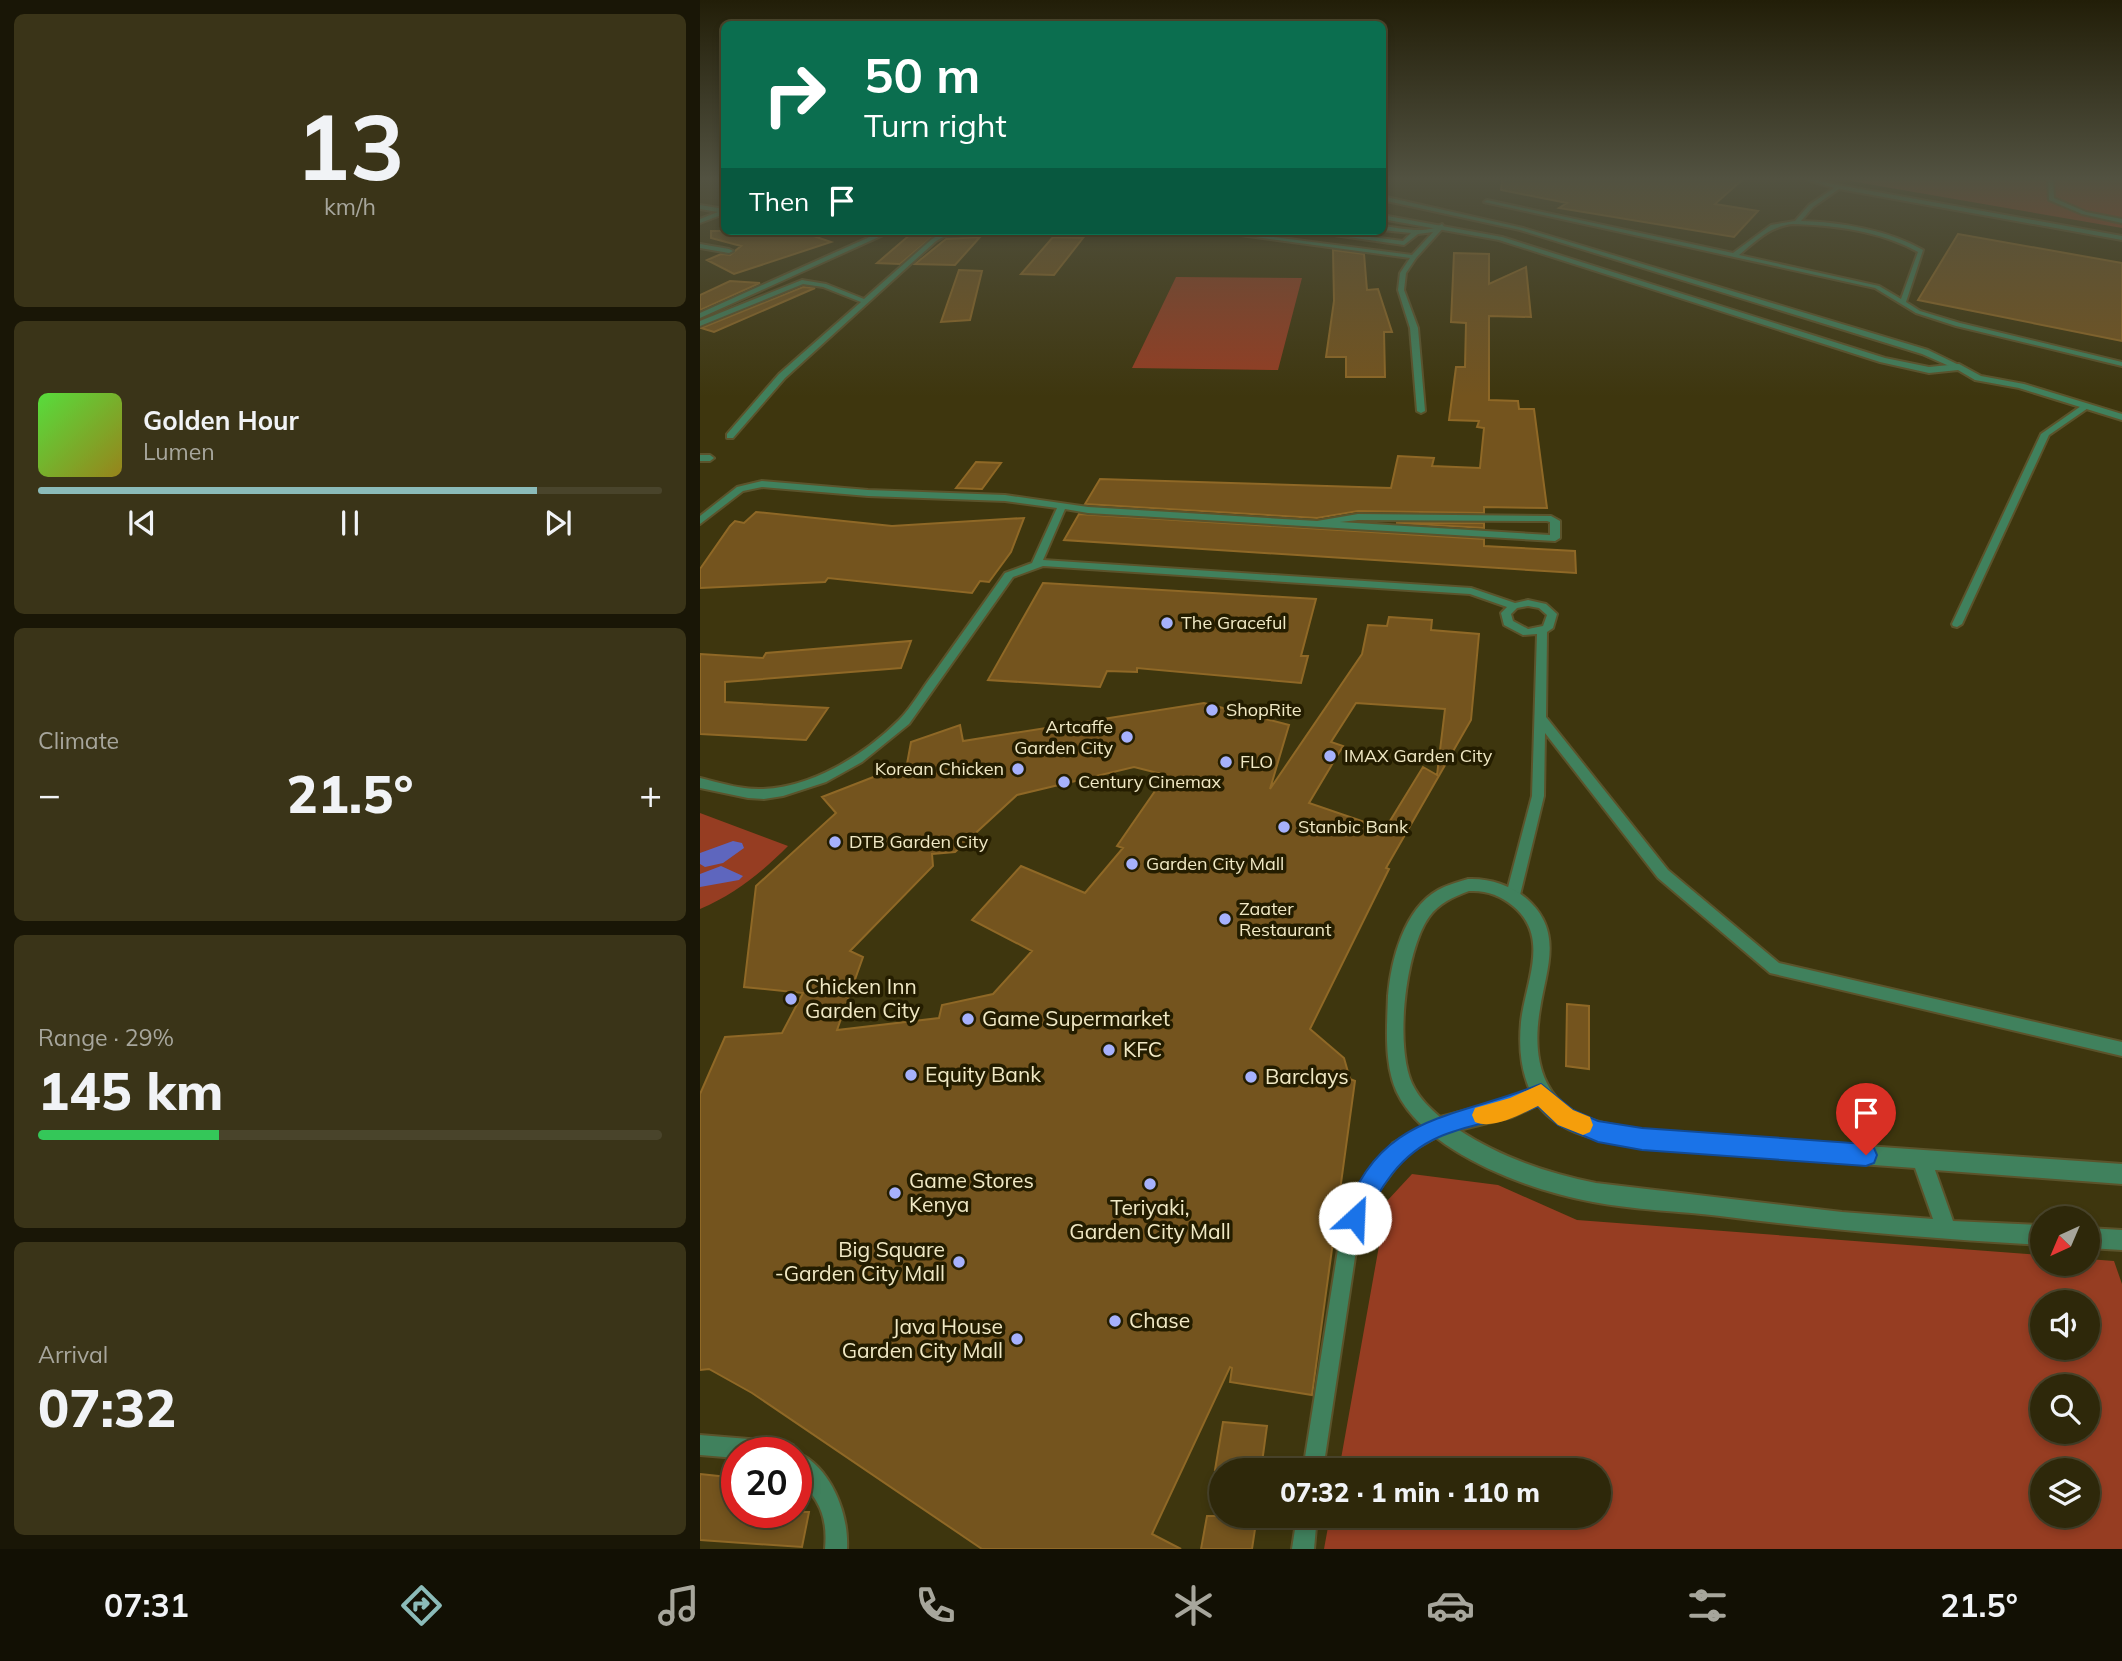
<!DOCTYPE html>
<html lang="en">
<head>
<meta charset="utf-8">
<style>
  body { margin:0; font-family:Mulish,sans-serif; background:#3a3418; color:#f1f3f6; height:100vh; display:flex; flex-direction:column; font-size:26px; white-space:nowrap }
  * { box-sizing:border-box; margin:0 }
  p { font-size:23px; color:#a7a69c }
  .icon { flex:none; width:38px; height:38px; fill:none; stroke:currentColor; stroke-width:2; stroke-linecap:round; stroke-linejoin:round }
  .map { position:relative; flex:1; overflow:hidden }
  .details { display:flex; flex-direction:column; gap:14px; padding:14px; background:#191606; width:700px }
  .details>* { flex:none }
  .guide { position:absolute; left:21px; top:21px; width:665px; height:214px; border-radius:10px; box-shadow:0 4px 10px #0003,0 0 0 2px #49442b; background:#0b6e4f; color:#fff; overflow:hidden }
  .needle { width:46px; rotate:224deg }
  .controls { position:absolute; left:1330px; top:1206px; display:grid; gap:14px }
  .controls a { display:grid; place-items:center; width:70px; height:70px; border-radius:50%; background:#2e280a; box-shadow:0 4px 10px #0003,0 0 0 2px #49442b; font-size:35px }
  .speed { position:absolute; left:21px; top:1437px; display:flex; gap:14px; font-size:35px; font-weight:700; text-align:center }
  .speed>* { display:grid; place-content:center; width:91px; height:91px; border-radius:50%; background:#2e280a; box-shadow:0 4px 10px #0003,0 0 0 2px #49442b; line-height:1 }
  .speed .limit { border:10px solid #d22; background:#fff; color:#111 }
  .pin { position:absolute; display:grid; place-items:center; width:60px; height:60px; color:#fff; margin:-72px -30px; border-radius:50% 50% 50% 0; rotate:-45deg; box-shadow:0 0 7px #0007 }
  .pin .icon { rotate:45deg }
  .me { position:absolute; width:77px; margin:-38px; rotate:25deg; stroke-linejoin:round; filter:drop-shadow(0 0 5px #0008) }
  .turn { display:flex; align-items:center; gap:24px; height:147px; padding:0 28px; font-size:32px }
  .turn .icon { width:91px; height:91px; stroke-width:2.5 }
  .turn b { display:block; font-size:49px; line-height:60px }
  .then { display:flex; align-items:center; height:66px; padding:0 28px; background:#0003; gap:14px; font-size:26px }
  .big { font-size:52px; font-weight:800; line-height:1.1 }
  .details .widget { flex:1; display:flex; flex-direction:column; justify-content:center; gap:10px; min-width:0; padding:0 24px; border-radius:10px; background:#3a3418 }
  .details .dial { align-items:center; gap:0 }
  .dial b { font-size:91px; line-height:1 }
  .song { display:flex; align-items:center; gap:21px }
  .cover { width:84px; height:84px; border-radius:10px; background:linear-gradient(135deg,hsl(110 70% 55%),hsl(50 70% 35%)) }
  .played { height:7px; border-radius:4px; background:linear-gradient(90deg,#8bbbb9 80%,#49442b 80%) }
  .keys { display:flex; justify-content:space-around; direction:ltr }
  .heat { display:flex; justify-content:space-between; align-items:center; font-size:38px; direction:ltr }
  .charge { height:10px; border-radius:5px; background:linear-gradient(90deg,#34c759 29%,#49442b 0) }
  .trip { position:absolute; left:509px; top:1458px; width:402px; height:70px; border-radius:35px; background:#2e280a; box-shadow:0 4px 10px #0003,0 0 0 2px #49442b; font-weight:800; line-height:70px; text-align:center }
  .dock { display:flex; height:112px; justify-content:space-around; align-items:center; background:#121004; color:#a7a69c }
  .dock .icon { width:49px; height:49px }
  .dock .current { color:#8bbbb9 }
  .dock b { font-size:32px; color:#f1f3f6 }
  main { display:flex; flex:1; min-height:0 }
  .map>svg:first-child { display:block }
  .green { fill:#963d22; fill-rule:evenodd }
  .water { fill:#5e66be }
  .building { fill:#74541e; stroke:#8f6826; stroke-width:2; fill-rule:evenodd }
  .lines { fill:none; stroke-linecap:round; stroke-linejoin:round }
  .service-casing { stroke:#5b532b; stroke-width:4 }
  .minor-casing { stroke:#5b532b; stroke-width:4 }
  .service { fill:#40815d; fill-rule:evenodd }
  .minor { fill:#40815d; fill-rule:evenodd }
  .route { fill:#1a73e8; stroke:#114b97; stroke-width:2 }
  .slow { fill:#f59e0b }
  .poi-dot { fill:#a6b1fc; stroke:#241d00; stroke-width:2.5 }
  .labels { text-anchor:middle; stroke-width:7; stroke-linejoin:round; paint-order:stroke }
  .poi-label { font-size:18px; fill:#f1e9c5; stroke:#241d00; text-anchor:start }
  .near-poi-label { font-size:21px; fill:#f1e9c5; stroke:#241d00; text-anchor:start }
</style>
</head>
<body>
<main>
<section class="details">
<div class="widget dial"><b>13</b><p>km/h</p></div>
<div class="widget">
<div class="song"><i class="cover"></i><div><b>Golden Hour</b><p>Lumen</p></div></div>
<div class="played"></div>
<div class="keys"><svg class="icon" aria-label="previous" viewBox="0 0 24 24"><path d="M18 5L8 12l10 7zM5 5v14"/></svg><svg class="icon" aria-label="pause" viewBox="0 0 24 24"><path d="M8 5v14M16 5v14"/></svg><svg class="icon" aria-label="next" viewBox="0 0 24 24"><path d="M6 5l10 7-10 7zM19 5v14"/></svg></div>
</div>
<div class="widget"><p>Climate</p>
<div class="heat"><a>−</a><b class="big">21.5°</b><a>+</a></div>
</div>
<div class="widget"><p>Range · 29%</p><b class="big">145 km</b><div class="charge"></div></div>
<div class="widget"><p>Arrival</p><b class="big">07:32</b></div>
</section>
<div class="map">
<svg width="1422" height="1549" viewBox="0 0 1422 1549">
  <rect width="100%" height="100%" fill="#3e360e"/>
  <path class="green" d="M1150 180H1422V228L1150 181Z
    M476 277 602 278 578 370 432 368Z
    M0 813 88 846C61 873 35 894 0 909Z
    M712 1174 798 1185 877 1220 1342 1255V1264H1388V1259L1414 1261 1422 1284V1549H624L630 1516H900V1470H639L687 1201ZM1342 1302H1388V1348H1342ZM1342 1386H1388V1432H1342ZM1342 1470H1388V1516H1342Z"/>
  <path class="water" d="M33 841 42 843 44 848 23 863 5 867 0 864V853Z
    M21 866 43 876 39 880 0 887V874Z"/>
  <path class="building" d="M802 180H1042L1015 204 1058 211 1034 237 859 208 867 203 801 190Z
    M11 231H99L131 242 34 274 7 260 21 254 30 255 41 246 11 238Z
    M212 233H237L200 264 177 263Z
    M1258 234 1422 263V341L1218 300Z
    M280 237 255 265 215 264 246 239Z
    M353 237 383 238 354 275 321 274Z
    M633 250 664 254 667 290 678 289 692 332H684L685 377H646V357H626L634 301Z
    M754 253 789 254V284L826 267 831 317 789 316V400L818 401 819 409H834L847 508 784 507V513L658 511 617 518 385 504 400 479 691 488 698 456 734 458 732 466 780 468 784 428 777 427 779 421 749 420 756 367H765L766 323 751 322Z
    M259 270 282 271 270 320 241 322Z
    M30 281 60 283 0 310V295Z
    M103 287 115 288 14 332 1 328Z
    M276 462 301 463 282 489 256 488Z
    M56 512 192 526 324 518 311 552 289 582 280 581 272 593 128 578 125 582 0 588V569L30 526 35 521 44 523Z
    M379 514 784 539V546L875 551 876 573 364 540Z
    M696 523H784V528Z
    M343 583 616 599 601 656H608L601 683 437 668V672L407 671 400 687 288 680Z
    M689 617 732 620 731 630 779 634 771 720 686 868 689 869 610 1029 644 1058 650 1079 655 1081 612 1395 530 1382 532 1368 530 1367 452 1534 481 1549H282L52 1393 9 1369 0 1370V1094L25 1037 82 1033 103 993 44 987 56 886 136 813 122 797 207 764 211 742 260 725 263 741 504 703 589 725 570 789 662 654 668 625 687 626ZM656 703 745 709 737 775 723 767 685 829 609 803 643 746 631 742ZM434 767 466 775 417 846 423 848 385 893 321 866 272 920 332 951 293 994 242 1005 239 1018 137 1030 163 957 150 951 233 866 232 854 255 852 317 795Z
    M211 641 201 668 25 682V702L128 708 106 740 0 734V654L63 658 66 653Z
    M867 1004 889 1006V1069L866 1066Z
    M523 1422 567 1426 561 1470H515Z
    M0 1474 37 1478V1512H109L102 1547 0 1540Z
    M507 1516H557L552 1549H501Z"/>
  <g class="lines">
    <g class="service-casing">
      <path id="service" d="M1108 180H1116L1138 185 1422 236V240L1139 189 1113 207 1101 221C1141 222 1188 230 1223 250L1206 302 1220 311 1260 323 1422 362V366L1256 326 1216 313 1175 288 784 202 787 200 1033 253 1071 225 1095 221 1109 205 1134 188ZM1092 224C1133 225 1181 231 1218 252L1201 299 1179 286 1039 255C1056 241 1069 227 1092 224Z
        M1348 180H1353L1354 198 1386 212 1422 219V223L1382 214 1349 200Z
        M682 196 823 228 1228 350 1263 367 1256 369 1222 354 820 230 682 200Z
        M742 224 744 227 716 258 706 273 704 290 718 328 725 411 721 413 717 411 710 328 698 290 700 273 710 258 511 231H528L712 255 733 232 718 234 704 245 606 231H623L703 241 711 233 682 230V226C701 228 727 235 742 224Z
        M280 231H337L334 233 245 236 236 241 85 378 33 438H27V434L79 374 161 302 123 287 103 284 0 326V321L102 280 126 284 164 299 232 239 244 232Z
        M1384 404 1391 406 1349 435 1262 624 1257 627 1253 626 1252 624 1341 434Z
        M0 455H10L14 458 10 461H0Z
        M62 481 168 490 305 495 388 507 617 521 658 514 851 516 860 521V538L855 541 388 513 365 509 343 560 771 588 815 603 828 600 846 604 857 614 853 628 847 632 846 717 968 870 1079 963 1422 1042V1056L1070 973 958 878 845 733 844 796 820 895 818 899 813 901 808 899 806 895 832 796 837 634 823 635 804 625 801 613 807 607 770 594 343 566 313 577 209 724 162 762 126 782 83 796 64 799 48 798 0 788V778C21 783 42 790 63 789 113 787 164 755 199 720 212 707 222 688 234 673 258 639 282 606 305 573L332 563 357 508 305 501 168 496 62 487 43 491 0 524V516L37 487ZM658 520 847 521 850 522V535L640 522ZM828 606 839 608 847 615 843 626 828 629 813 621 811 614 817 608Z
        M739 1118 745 1120 747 1126 745 1132 705 1155 668 1205 658 1237 623 1470H603L640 1237 655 1194 693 1143Z
        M0 1435 86 1442 93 1445 96 1452C131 1466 149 1514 147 1549H125C128 1516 119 1499 96 1476V1452H37V1458L0 1455Z
        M597 1516H617L614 1549H592Z"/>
    </g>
    <g class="minor-casing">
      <path id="minor" d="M0 205 24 209V214L0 223V219L18 212 0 209Z
        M682 215 802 237 1185 358 1229 367 1259 364 1281 376 1324 384 1422 414V420L1319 388 1275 380 1258 370 1229 373 1180 362 799 240 682 219Z
        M183 231H192L0 318V313Z
        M0 244 29 249 33 251 29 253 0 248Z
        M768 879C789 878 811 885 827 899 864 932 846 969 840 1009 833 1050 838 1095 880 1115 899 1124 921 1126 942 1130L1422 1164V1184L1235 1170 1253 1221 1342 1225V1245C1234 1239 1127 1230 1020 1216 978 1211 935 1210 893 1202 832 1191 735 1156 701 1100 683 1071 687 1029 688 996 691 960 704 909 738 890 747 885 758 882 768 879ZM769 891C786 890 800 895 813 906 851 937 825 983 821 1022 819 1045 820 1068 830 1090L810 1099 740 1117C730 1108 721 1100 715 1089 693 1054 705 950 729 917 739 903 753 897 769 891ZM838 1105C861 1136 907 1142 942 1148L1215 1168 1233 1219 1142 1212 896 1183C847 1173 800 1157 759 1130L812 1117Z
        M1388 1228 1422 1230V1250L1388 1248Z"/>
    </g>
    <use href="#service" class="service"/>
    <use href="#minor" class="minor"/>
  </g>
  <linearGradient id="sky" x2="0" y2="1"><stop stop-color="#221e08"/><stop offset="0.45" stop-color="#525241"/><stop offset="1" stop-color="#525241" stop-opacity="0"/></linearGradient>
  <rect width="1422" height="397" fill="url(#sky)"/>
  <path class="route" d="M841 1084 873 1110 898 1121 942 1128 1166 1144 1174 1148 1177 1155 1174 1163 1166 1166 942 1150 898 1142 858 1125 838 1106C806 1121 771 1123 739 1137 700 1154 678 1189 663 1226L655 1230 647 1226 644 1218C677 1113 755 1119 841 1084Z"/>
  <path class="slow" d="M841 1084 873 1110 890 1117 893 1125 890 1132 883 1135 858 1125 838 1106C821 1114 793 1130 775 1122L772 1115 775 1108 810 1098Z"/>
  <g class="poi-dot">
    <circle cx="467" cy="623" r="7"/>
    <circle cx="512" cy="710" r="7"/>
    <circle cx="427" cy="737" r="7"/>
    <circle cx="630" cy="756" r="7"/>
    <circle cx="526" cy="762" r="7"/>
    <circle cx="318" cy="769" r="7"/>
    <circle cx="364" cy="782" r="7"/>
    <circle cx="584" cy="827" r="7"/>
    <circle cx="135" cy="842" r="7"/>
    <circle cx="432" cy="864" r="7"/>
    <circle cx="525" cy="919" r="7"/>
    <circle cx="91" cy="999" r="7"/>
    <circle cx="268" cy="1019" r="7"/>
    <circle cx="409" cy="1050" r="7"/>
    <circle cx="211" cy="1075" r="7"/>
    <circle cx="551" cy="1077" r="7"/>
    <circle cx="450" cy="1184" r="7"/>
    <circle cx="195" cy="1193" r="7"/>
    <circle cx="259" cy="1262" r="7"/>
    <circle cx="415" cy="1321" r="7"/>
    <circle cx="317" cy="1339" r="7"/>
  </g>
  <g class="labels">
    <g class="poi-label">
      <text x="481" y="629">The Graceful</text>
      <text x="526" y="716">ShopRite</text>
      <text x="413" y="733" text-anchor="end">Artcaffe<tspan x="413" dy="21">Garden City</tspan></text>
      <text x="644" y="762">IMAX Garden City</text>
      <text x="540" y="768">FLO</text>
      <text x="304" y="775" text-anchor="end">Korean Chicken</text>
      <text x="378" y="788">Century Cinemax</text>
      <text x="598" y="833">Stanbic Bank</text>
      <text x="149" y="848">DTB Garden City</text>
      <text x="446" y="870">Garden City Mall</text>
      <text x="539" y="915">Zaater<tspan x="539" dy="21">Restaurant</tspan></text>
    </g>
    <g class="near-poi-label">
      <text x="105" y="994">Chicken Inn<tspan x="105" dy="24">Garden City</tspan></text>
      <text x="282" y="1026">Game Supermarket</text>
      <text x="423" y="1057">KFC</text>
      <text x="225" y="1082">Equity Bank</text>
      <text x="565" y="1084">Barclays</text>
      <text x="209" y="1188">Game Stores<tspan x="209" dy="24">Kenya</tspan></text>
      <text x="450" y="1215" text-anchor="middle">Teriyaki,<tspan x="450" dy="24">Garden City Mall</tspan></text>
      <text x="245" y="1257" text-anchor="end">Big Square<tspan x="245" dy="24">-Garden City Mall</tspan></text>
      <text x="429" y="1328">Chase</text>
      <text x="303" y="1334" text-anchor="end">Java House<tspan x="303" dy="24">Garden City Mall</tspan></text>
    </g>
  </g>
</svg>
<div class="controls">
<a><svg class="needle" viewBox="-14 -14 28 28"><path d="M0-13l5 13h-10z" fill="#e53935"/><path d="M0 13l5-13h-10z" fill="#a7a69c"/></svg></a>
<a><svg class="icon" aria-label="sound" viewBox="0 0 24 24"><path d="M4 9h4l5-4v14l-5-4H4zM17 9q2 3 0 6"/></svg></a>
<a><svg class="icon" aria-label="search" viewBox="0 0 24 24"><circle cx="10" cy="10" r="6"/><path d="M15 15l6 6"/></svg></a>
<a><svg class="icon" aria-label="layers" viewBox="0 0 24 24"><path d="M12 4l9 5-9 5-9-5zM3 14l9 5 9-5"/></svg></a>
</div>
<div class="speed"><div class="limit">20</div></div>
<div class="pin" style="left:1166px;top:1155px;background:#d93025"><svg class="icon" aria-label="arrive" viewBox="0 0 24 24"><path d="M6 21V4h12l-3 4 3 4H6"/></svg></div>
<svg class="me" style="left:655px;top:1218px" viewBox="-20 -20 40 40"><circle r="19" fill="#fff"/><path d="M0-13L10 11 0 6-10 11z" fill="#1a73e8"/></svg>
<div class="trip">07:32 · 1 min · 110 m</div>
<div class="guide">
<div class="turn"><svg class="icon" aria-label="right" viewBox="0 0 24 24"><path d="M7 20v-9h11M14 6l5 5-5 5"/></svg><div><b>50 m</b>Turn right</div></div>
<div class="then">Then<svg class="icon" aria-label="arrive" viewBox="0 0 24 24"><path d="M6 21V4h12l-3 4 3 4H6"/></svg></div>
</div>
</div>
</main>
<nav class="dock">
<b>07:31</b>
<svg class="icon current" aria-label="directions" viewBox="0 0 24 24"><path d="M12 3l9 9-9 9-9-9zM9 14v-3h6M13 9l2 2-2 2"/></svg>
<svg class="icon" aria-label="music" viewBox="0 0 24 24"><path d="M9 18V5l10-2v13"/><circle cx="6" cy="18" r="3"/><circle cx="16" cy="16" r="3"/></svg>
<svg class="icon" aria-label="phone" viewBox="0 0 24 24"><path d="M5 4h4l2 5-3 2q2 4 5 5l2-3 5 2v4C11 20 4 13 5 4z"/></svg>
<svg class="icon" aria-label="climate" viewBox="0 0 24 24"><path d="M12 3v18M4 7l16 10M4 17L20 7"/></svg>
<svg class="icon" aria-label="car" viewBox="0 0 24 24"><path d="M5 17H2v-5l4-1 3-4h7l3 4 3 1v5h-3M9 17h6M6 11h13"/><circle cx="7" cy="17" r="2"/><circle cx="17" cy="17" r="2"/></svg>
<svg class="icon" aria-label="filters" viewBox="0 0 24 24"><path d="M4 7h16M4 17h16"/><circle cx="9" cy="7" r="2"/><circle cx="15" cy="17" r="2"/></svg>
<b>21.5°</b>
</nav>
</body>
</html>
